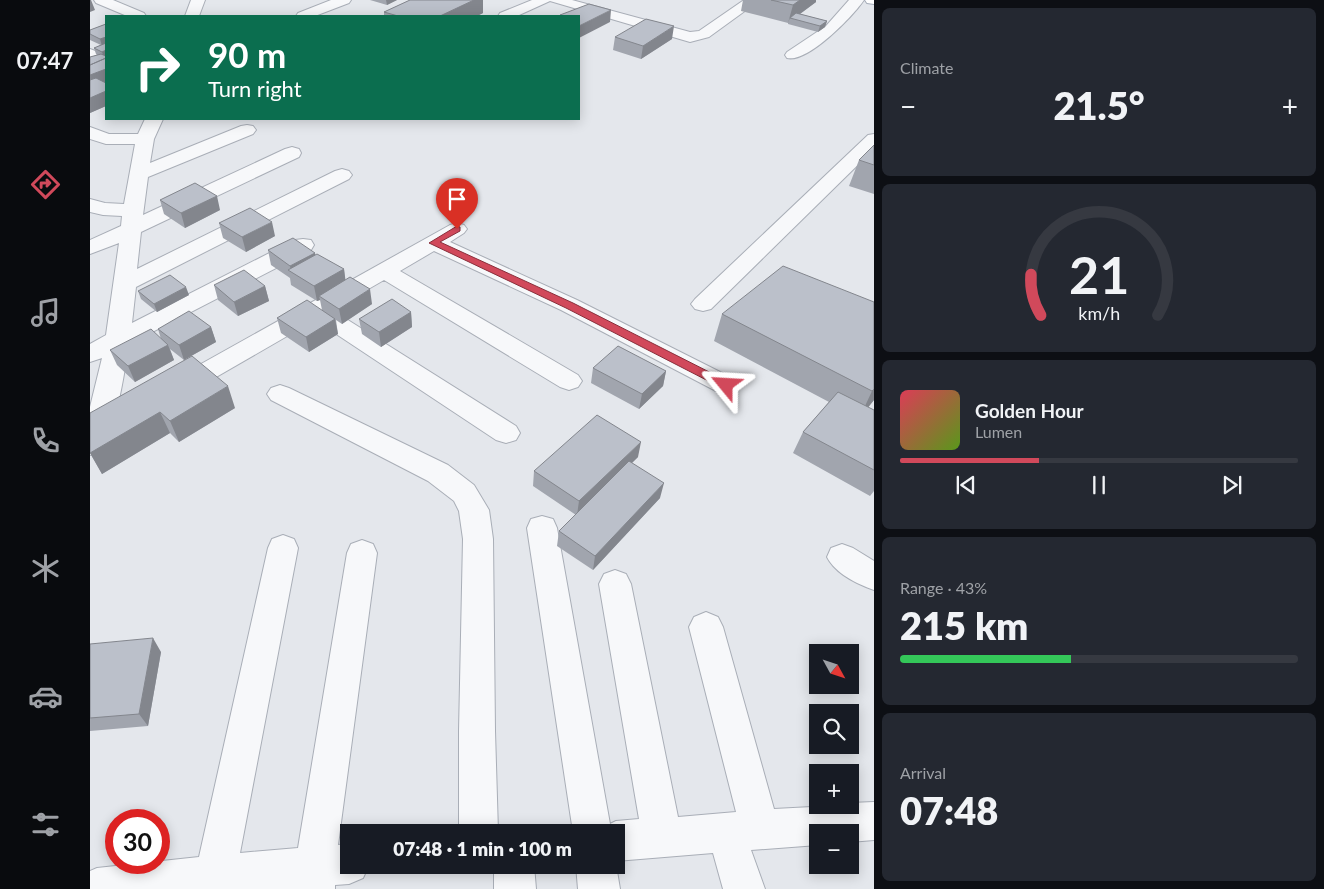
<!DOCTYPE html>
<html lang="en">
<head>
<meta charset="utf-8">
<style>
  body { margin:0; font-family:Lato,sans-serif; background:#242831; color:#f1f3f6; height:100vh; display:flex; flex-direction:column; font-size:19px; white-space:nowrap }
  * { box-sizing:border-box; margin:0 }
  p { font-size:16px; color:#9ea1a6 }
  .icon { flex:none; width:28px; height:28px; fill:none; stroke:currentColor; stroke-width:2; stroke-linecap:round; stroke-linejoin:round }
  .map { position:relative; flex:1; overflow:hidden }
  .drawer { display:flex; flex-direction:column; gap:8px; padding:8px; background:#0d0f14; width:450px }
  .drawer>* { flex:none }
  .hud { position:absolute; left:15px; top:15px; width:475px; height:105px; border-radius:0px; box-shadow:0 2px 12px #0003; background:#0b6e4f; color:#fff; overflow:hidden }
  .needle { width:32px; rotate:130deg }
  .fabs { position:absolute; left:719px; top:644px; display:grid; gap:10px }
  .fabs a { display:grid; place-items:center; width:50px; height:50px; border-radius:0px; background:#171b24; box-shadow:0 2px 12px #0003; font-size:25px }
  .speed { position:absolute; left:15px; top:809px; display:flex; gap:10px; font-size:25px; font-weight:700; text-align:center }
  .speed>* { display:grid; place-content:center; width:65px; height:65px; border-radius:50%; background:#171b24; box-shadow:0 2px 12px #0003; line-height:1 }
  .speed .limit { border:8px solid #d22; background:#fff; color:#111 }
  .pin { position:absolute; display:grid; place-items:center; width:42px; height:42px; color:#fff; margin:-51px -21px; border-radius:50% 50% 50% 0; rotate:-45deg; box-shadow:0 0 5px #0007 }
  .pin .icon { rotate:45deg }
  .me { position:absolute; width:55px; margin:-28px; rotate:297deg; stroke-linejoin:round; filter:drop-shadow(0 0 4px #0008) }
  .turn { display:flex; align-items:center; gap:18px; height:105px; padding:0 20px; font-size:22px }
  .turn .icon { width:65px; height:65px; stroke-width:2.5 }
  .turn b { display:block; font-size:35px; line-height:42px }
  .big { font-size:38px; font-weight:800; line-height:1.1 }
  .drawer .tile { flex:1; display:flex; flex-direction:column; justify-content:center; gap:8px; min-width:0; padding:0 18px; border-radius:8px; background:#242831 }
  .drawer .dial { align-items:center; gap:0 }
  .dial svg { height:130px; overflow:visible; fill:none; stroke:#363941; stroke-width:7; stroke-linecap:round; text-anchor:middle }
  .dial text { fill:#f1f3f6; stroke:none }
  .song { display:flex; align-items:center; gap:15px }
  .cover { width:60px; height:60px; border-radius:8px; background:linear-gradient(135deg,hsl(350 70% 55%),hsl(90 70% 35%)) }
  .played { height:5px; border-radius:2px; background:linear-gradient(90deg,#d1495b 35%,#363941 35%) }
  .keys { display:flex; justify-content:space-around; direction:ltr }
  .heat { display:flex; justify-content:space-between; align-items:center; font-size:28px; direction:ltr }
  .charge { height:8px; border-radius:4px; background:linear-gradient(90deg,#34c759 43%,#363941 0) }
  .trip { position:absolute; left:250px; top:824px; width:285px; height:50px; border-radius:0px; background:#171b24; box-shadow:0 2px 12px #0003; font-weight:800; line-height:50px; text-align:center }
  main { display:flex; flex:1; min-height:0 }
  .menu { display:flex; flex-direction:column; width:90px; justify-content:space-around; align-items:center; background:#090b0e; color:#9ea1a6 }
  .menu .icon { width:35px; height:35px }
  .menu .selected { color:#d1495b }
  .menu b { font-size:22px; color:#f1f3f6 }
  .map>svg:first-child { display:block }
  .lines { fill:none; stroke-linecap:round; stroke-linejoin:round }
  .minor-casing { stroke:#a9aeb7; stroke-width:2 }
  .major-casing { stroke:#a3abb8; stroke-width:2 }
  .minor { fill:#f7f8fa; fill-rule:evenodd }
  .major { fill:#fff; fill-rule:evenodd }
  .wall { fill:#a1a5ae }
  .shaded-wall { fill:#83868d }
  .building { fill:#bbc0ca; stroke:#83868d }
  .route { fill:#d1495b; stroke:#882f3b }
</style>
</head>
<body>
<main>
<nav class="menu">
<b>07:47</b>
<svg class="icon selected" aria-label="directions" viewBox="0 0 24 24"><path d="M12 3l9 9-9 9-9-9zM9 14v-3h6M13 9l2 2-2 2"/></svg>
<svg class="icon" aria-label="music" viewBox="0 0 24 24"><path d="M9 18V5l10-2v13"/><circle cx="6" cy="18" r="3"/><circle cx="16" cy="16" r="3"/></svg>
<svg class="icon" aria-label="phone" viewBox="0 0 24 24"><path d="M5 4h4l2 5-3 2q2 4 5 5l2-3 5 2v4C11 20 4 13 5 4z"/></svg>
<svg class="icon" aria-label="climate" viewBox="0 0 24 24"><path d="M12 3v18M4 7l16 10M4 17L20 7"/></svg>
<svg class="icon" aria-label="car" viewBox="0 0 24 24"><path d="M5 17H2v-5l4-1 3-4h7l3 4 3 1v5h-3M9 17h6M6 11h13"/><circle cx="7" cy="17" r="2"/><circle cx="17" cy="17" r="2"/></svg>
<svg class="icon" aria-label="filters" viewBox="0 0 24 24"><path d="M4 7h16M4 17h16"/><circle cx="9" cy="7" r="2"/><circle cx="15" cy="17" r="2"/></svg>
</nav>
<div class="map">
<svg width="784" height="889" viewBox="0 0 784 889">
  <rect width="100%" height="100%" fill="#e4e7ec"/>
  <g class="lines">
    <g class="minor-casing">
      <path id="minor" d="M4 0H23L54 13 56 16H37L6 3Z
        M101 0H115L109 16H95Z
        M241 0H261L259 3 225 16H206L208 13Z
        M442 0H482L600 32 609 31 654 0H670L619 37 600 42 460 1 427 16H408L410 13Z
        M759 0H774C763 16 718 63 697 58L695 55 697 52 736 26Z
        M0 49 16 55V66L0 60Z
        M55 119H73L64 139 60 163 151 126 157 125 163 126 166 130 163 134 58 177 53 215 195 149 202 147 209 149 211 153 209 157 51 232 47 269 245 171 252 169 259 171 262 175 259 179 46 287 42 323 205 240 213 239 221 240 224 245 221 250 39 344C33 380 28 420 10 452L0 455V407L12 358 0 362V344L16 335 29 243 0 254V240L31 226 32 216 13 215 0 212V199L15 203 34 204 45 144H16L0 139V127L19 134H48Z
        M784 134V149L621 309 613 311 605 309 601 304 605 299 778 135Z
        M367 223 374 225 377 229 374 233 360 242 487 300 644 379 648 385 644 391 635 394 626 391 471 310 344 251 310 271 488 375 492 381 488 387 479 390 470 387 294 280 242 310 426 426 430 433 426 440 416 443 406 440 225 320 95 395 86 398 77 395 73 389 77 383 360 225Z
        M190 385 199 388 358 465 384 485 399 510 403 539 405 731 408 832H369V731L373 539 369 511 364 501 338 481 181 400 177 394 181 388Z
        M452 516 463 519 467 528 520 824 526 821 549 819 509 584 514 574 525 570 536 574 541 584 588 817 646 812 599 627 604 617 616 612 628 617 633 627 684 809 760 805V803L784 802V840L760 842V832H728V845L661 850 675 889H633L623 853 526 861V832H483L437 528 441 519Z
        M193 535 204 539 208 548 150 853 208 848 257 553 261 544 272 540 283 544 287 553 248 845 259 844V865H279L273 878 259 884 245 885V889H0V871L7 868 109 857 178 548 182 539Z
        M752 544 763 548 784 561V590C767 584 745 573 737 557L741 548Z
        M404 865H444L446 889H404Z
        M486 865H526L530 889H488Z"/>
    </g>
    <g class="major-casing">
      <path id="major" d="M775 0H784V4L777 3Z"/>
    </g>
    <use href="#minor" class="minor"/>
    <use href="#major" class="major"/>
  </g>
  <path class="wall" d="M280 0H307L297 5Z
    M320 0H393V13L387 16H294V12Z
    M653 0H726V2L710 14 737 21 735 27 728 32 698 24V23L651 11Z
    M16 24V106L0 113V57L7 55 6 54 4 48 11 45 0 40V30Z
    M525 37 582 39 551 59 523 50Z
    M784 145V194L759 186 769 160Z
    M70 200 130 210 95 228 74 214Z
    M129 223 185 236 156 252 133 238Z
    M178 250 225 253V255L254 269 255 280 282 304 252 324 246 320 248 334 219 352 191 333 187 318 232 310 230 300 227 301 201 285 200 278 181 265Z
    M124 285 175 286 179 301 148 316 128 300Z
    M48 291 99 295 67 312 51 299Z
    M784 302V400L778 407 784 410V491L780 496 703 453 713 432 739 402 624 341 632 314Z
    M321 312 322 327 291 347 272 334 269 319Z
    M121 327 126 342 94 360 80 349 84 360 45 382 27 365 20 350 71 339 68 329Z
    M503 368 576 371 573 386 549 409 501 383Z
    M145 408 89 442 80 433 12 474 0 453V413Z
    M548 457 542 463 570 498 503 570 467 546 469 531 486 515 443 486 444 471Z
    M0 644 71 652 58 726 0 731Z"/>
  <path class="shaded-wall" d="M0 0H1L5 10 0 12Z
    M296 0H307L297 5Z
    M384 0H393V13L387 16H350Z
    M710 0H726V2L703 19 700 18 698 23 703 5Z
    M521 10 520 22 489 38V26Z
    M737 21 735 27 728 32 730 26Z
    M584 26 582 39 551 59 553 46Z
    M16 37V44L12 46 10 39Z
    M16 50V57L14 58 12 52Z
    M16 69V84L0 91V75Z
    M16 91V106L0 113V98Z
    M127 196 130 210 95 228 91 213Z
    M182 222 185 236 156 252 152 237Z
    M225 253 228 268 201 272 200 266Z
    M254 269 256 284 229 296 230 300 227 301 224 286Z
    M175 286 179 301 148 316 144 302Z
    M96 287 99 295 67 312 64 304Z
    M280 289 282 304 252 324 249 309Z
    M321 312 322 327 291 347 289 332Z
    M245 319 248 334 219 352 216 337Z
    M121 327 126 342 94 360 89 345Z
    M78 345 84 360 45 382 38 366Z
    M576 371 573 386 549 409 552 394Z
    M138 386 145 408 89 442 80 421Z
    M784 389V400L769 419 782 391Z
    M70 412 80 433 12 474 0 453Z
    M551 442 548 457 487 515 489 501Z
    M574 483 570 498 503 570 505 556Z
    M63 638 71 652 58 726 49 714Z"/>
  <path class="building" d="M320 0H384L350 16H308L294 12Z
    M681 0H710L703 5Z
    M499 4 521 10 489 26V16H472L470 15Z
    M706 13 737 21 730 26 700 18Z
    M556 19 584 26 553 46 525 37Z
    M16 24V37L10 39 0 34V30Z
    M16 43V50L12 52 4 48Z
    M11 54 16 56V58L0 65V57Z
    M16 58V69L0 75V65Z
    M6 78 16 83V91L0 98V80Z
    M784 145V165L769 160Z
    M105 183 127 196 91 213 70 200Z
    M160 208 182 222 152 237 129 223Z
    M203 238 225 253 200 266 178 250Z
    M227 254 254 269 224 286 198 270Z
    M693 266 784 302V389L782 391 632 314Z
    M154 270 175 286 144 302 124 285Z
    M80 275 96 287 64 304 48 291Z
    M260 277 280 289 249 309 229 296Z
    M302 299 321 312 289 332 269 319Z
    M217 300 245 319 216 337 187 318Z
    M99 311 121 327 89 345 68 329Z
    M61 329 78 345 38 366 20 350Z
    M528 346 576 371 552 394 503 368Z
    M102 356 138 386 80 421 70 412 0 453V413Z
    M748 392 784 410V470L713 432Z
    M507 415 551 442 489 501 444 471Z
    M539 461 574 483 505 556 469 531Z
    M63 638 49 714 0 718V644Z"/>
  <path class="route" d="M367 226 370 227V231L350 242 483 303 639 382 641 385 639 388H632L476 308 339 243Z"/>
</svg>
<div class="fabs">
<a><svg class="needle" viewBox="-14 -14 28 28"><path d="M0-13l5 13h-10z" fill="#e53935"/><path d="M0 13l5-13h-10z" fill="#9ea1a6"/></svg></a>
<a><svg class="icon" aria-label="search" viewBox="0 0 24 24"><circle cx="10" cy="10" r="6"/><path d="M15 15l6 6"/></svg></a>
<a>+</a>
<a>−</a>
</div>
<div class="speed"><div class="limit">30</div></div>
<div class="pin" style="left:367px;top:229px;background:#d93025"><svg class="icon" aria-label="arrive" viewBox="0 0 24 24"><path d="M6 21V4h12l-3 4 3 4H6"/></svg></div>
<svg class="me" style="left:636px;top:385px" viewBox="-20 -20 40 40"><path d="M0-17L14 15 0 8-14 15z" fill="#d1495b" stroke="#fff" stroke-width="4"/></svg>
<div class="trip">07:48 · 1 min · 100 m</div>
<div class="hud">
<div class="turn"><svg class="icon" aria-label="right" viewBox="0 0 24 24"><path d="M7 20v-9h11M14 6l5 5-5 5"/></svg><div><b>90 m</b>Turn right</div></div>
</div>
</div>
<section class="drawer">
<div class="tile"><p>Climate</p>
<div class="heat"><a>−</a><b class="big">21.5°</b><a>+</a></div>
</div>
<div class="tile dial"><svg viewBox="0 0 100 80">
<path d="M14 69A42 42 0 1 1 86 69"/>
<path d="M14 69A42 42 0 0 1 8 44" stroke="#d1495b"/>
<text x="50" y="56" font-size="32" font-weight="700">21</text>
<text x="50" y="72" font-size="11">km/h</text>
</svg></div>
<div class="tile">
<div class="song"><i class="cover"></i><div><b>Golden Hour</b><p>Lumen</p></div></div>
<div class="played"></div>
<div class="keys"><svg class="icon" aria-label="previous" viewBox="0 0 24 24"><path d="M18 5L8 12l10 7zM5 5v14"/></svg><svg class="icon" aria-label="pause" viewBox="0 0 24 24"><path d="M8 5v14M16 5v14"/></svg><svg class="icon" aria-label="next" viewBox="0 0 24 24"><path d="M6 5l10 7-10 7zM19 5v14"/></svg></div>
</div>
<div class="tile"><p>Range · 43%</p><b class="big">215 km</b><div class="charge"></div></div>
<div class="tile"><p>Arrival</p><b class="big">07:48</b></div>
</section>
</main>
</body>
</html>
